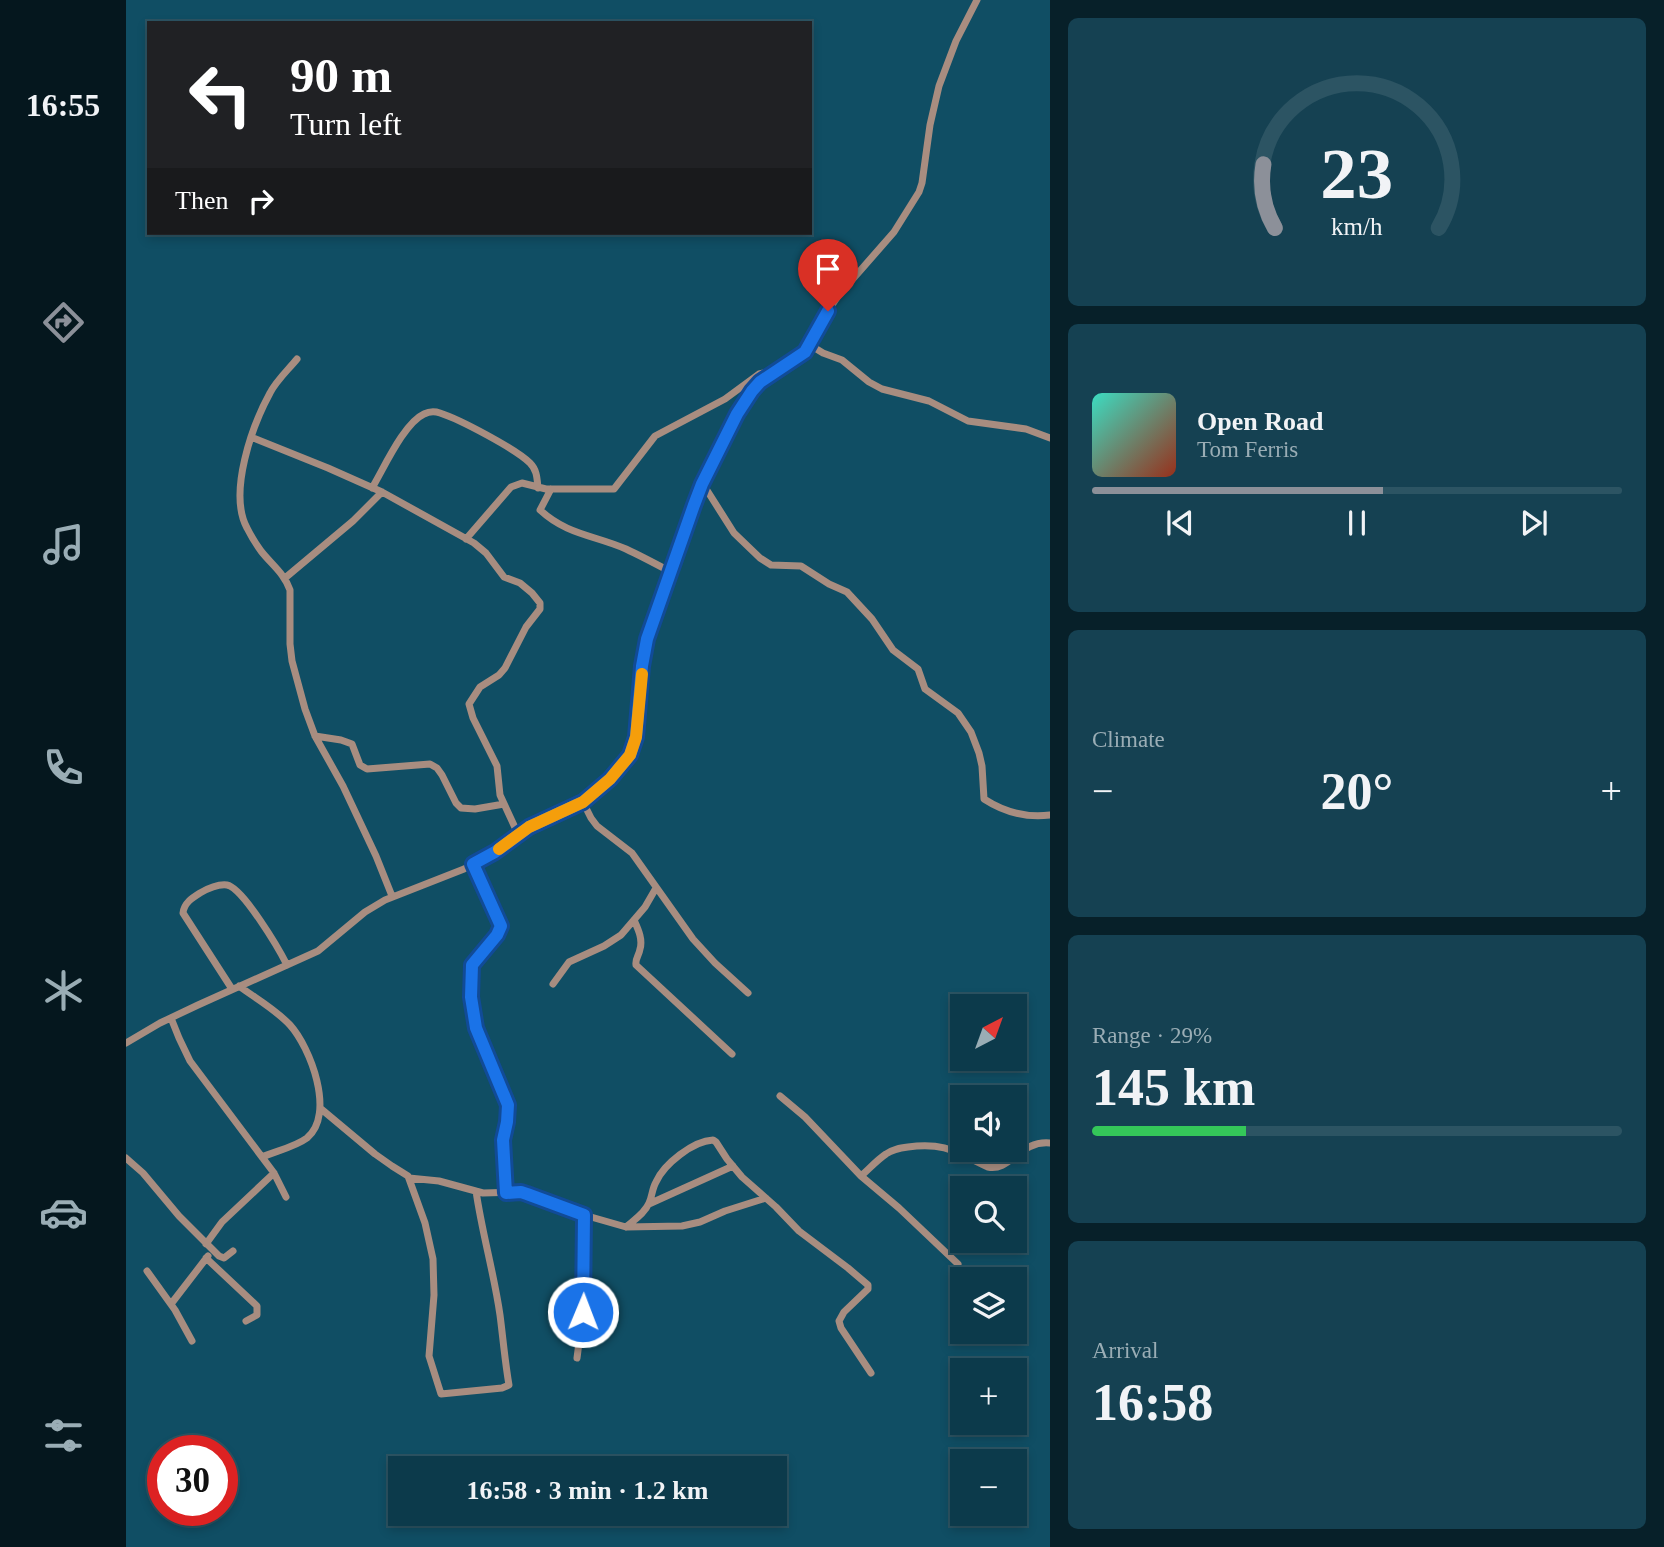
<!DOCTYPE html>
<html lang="en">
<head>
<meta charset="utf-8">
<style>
  body { margin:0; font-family:Georgia,serif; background:#154152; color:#f1f3f6; height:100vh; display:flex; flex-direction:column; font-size:26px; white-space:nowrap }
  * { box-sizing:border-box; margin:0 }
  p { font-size:23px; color:#9aadb5 }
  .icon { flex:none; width:38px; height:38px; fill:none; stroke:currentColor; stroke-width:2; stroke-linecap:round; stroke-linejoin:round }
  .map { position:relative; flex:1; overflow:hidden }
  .drawer { display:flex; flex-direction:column; gap:18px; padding:18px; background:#072029; width:614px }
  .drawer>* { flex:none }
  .guide { position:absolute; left:21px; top:21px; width:665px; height:214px; border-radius:0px; box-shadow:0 4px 10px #0003,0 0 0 2px #2c5463; background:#202124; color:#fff; overflow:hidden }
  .needle { width:46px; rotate:41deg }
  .buttons { position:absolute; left:824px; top:994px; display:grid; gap:14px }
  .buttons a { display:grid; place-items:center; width:77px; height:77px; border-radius:0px; background:#0c3a4b; box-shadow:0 4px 10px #0003,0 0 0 2px #2c5463; font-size:35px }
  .speed { position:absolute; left:21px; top:1435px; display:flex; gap:14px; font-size:35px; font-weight:700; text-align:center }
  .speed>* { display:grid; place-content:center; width:91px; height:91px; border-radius:50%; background:#0c3a4b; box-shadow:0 4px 10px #0003,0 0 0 2px #2c5463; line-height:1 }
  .speed .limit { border:10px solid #d22; background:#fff; color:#111 }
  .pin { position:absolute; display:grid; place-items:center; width:60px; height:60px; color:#fff; margin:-72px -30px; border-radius:50% 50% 50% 0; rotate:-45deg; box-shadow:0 0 7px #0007 }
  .pin .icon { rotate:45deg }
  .me { position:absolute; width:77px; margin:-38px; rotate:1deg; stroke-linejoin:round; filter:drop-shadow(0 0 5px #0008) }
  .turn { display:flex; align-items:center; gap:24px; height:147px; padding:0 28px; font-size:32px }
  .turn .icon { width:91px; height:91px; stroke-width:2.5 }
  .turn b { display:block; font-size:49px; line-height:60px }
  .then { display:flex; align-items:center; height:66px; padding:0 28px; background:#0003; gap:14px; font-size:26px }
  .big { font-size:52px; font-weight:700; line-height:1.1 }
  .drawer .tile { flex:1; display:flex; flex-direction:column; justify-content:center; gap:10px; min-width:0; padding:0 24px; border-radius:10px; background:#154152 }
  .drawer .dial { align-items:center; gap:0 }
  .dial svg { height:182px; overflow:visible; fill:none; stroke:#2c5463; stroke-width:7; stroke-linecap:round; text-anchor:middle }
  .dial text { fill:#f1f3f6; stroke:none }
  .song { display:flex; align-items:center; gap:21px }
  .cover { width:84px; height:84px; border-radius:10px; background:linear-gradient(135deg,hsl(170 70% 55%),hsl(10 70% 35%)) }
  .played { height:7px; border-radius:4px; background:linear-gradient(90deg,#8c9099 55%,#2c5463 55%) }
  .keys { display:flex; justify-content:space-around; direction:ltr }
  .heat { display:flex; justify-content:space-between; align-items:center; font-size:38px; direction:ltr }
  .charge { height:10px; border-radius:5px; background:linear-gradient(90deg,#34c759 29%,#2c5463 0) }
  .trip { position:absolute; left:262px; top:1456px; width:399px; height:70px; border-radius:0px; background:#0c3a4b; box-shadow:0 4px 10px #0003,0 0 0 2px #2c5463; font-weight:700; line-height:70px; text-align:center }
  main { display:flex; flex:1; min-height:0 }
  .tabs { display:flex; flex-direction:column; width:126px; justify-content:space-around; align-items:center; background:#05171e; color:#9aadb5 }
  .tabs .icon { width:49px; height:49px }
  .tabs .selected { color:#8c9099 }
  .tabs b { font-size:32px; color:#f1f3f6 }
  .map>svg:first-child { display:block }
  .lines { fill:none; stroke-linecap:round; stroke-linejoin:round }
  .minor { stroke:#a88d80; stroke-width:7 }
  .route-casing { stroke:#114b97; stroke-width:18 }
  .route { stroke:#1a73e8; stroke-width:12 }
  .slow { stroke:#f59e0b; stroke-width:12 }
</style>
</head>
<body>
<main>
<nav class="tabs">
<b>16:55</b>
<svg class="icon selected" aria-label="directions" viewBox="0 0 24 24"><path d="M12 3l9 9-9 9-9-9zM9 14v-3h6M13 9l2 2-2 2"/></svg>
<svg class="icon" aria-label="music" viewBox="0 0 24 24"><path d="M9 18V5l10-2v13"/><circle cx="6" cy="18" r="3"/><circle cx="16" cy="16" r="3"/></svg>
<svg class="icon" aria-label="phone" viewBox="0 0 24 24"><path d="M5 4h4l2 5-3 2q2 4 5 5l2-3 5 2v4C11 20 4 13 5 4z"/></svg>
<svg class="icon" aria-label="climate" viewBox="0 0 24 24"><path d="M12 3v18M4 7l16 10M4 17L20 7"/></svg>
<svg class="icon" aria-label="car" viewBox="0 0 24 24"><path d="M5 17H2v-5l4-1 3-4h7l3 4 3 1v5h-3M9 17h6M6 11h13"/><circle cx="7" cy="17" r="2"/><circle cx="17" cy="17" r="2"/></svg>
<svg class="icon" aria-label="filters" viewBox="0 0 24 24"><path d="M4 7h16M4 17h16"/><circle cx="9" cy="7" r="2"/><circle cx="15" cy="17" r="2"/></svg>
</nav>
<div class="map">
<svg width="924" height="1547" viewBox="0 0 924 1547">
  <rect width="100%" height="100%" fill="#104e64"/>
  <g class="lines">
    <path class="minor" d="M684 345 697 353 716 360 743 382 756 389 803 401 842 421 900 429 924 438
      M171 359C162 370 150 381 144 393 126 426 102 493 121 528 125 536 130 544 135 551 146 565 158 573 164 590V644L166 661 179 709 189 736 217 786 250 856 266 896
      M125 437 202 468 256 492 348 543 360 553 378 577 394 583 406 593 414 603V609L400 627 379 668 373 675 354 687 343 704 347 718 371 766 374 795 392 834
      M577 484 608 533 634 558 645 565 675 566 703 584 721 592 746 619 767 650 792 669 799 689 832 713 845 732 853 753 856 766 858 799C878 812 900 818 924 815
      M246 488C258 468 278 423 298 414 304 411 308 411 314 413 333 419 390 449 404 463 411 470 411 478 412 488
      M425 489 414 510C441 535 468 535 500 549 515 556 530 564 545 572
      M340 539 385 487 396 483 420 489H488L529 436 599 399 633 374 642 372 647 373
      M159 578 227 521 256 492
      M189 736 215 740 226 744 234 765 241 769 304 764 311 768 316 775 330 803 335 808 349 809 378 804
      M457 802 465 818 471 826 506 853 567 939 589 963 622 993
      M347 864 375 926 371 935 346 966 345 997 350 1028 382 1105V1116L377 1140 380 1193
      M508 920C512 929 517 939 514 949 513 956 509 958 510 965L606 1054
      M427 984 443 962 478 946 495 935 519 907 530 888
      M113 986C129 998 149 1009 164 1025 184 1047 210 1114 181 1138 169 1147 150 1151 136 1157
      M106 989 57 913C58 903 66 898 74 893 81 889 93 884 101 885 117 888 153 949 161 965
      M45 1018 53 1038 64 1061 148 1173 160 1197
      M0 1043 34 1023 72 1005 192 951 239 912 259 900 338 869 369 852 403 827 457 802 484 779 504 756 507 749 510 737 516 666 521 639 568 505 577 482 611 414 626 391 634 382 679 353 702 311 712 296 768 232 793 192 796 183 804 125 813 86 830 41 851 0
      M654 1096 679 1117 735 1176 773 1208 832 1264
      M194 1108 249 1154 266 1166 282 1176 299 1223 307 1259 308 1295 303 1356 315 1394 376 1388 383 1385C379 1362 377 1338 374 1315 368 1273 356 1233 350 1191
      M0 1158 17 1173 53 1216 93 1256 98 1258 107 1251
      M735 1176C743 1169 751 1160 760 1154 767 1149 774 1148 782 1147 818 1142 830 1152 862 1167 884 1172 894 1140 924 1143
      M283 1178 313 1181 357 1193 395 1192 458 1215 500 1227 556 1226 574 1222 599 1211 640 1198
      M523 1204 607 1166
      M500 1227C508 1220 519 1213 523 1203 526 1197 526 1189 530 1182 538 1164 567 1141 587 1140L590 1142 601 1159 616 1177 650 1207 673 1231 722 1268 742 1285V1289L718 1312 713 1321 715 1328 745 1373
      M80 1244 96 1222 148 1173
      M80 1258 131 1306V1315L120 1321
      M21 1271 49 1310 66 1341
      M45 1304 82 1256
      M451 1358 457 1312 458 1215"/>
  </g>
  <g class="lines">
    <g class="route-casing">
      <path id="route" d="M457 1312 458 1215 401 1194 395 1192 380 1193 377 1140 381 1122 382 1105 350 1028 345 997 346 965 371 935 375 926 347 864 369 852 403 827 457 802 484 779 504 755 510 737 516 666 521 639 568 505 576 484 611 414 626 391 634 382 679 352 702 311"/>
    </g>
    <use href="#route" class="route"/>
    <path class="slow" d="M373 849 403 827 457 802 484 779 504 755 510 737 516 674"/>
  </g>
</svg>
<div class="buttons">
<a><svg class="needle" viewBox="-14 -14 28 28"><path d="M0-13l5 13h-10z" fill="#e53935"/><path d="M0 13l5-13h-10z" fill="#9aadb5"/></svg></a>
<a><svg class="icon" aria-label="sound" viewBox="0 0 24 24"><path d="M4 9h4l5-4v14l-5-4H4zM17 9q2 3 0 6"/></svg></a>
<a><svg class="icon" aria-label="search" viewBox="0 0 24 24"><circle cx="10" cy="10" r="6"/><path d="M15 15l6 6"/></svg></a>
<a><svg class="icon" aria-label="layers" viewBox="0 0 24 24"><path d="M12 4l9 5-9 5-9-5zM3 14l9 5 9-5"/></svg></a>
<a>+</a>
<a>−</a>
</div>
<div class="speed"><div class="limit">30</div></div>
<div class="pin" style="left:702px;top:311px;background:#d93025"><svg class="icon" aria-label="arrive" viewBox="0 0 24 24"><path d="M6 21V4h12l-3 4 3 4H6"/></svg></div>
<svg class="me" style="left:457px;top:1312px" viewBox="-20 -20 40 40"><circle r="17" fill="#1a73e8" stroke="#fff" stroke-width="3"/><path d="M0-11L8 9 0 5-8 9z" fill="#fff"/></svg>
<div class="trip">16:58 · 3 min · 1.2 km</div>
<div class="guide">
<div class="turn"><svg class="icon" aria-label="left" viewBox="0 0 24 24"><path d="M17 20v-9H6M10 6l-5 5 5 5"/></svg><div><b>90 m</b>Turn left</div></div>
<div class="then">Then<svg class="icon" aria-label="right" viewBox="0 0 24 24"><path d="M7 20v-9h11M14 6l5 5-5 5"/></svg></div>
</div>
</div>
<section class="drawer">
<div class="tile dial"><svg viewBox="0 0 100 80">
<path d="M14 69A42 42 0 1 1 86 69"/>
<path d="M14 69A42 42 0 0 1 9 41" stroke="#8c9099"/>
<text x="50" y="56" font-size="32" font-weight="700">23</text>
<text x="50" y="72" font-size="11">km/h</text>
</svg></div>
<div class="tile">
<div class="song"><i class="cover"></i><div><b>Open Road</b><p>Tom Ferris</p></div></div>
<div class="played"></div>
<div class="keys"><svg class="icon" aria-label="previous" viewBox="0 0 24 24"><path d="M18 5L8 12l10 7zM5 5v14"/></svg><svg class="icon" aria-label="pause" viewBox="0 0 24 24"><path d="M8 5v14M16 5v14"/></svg><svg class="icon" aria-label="next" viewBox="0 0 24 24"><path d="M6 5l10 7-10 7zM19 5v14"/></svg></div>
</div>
<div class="tile"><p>Climate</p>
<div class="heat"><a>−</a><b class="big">20°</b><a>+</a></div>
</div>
<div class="tile"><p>Range · 29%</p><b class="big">145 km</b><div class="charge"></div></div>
<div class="tile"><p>Arrival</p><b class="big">16:58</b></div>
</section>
</main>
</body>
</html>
